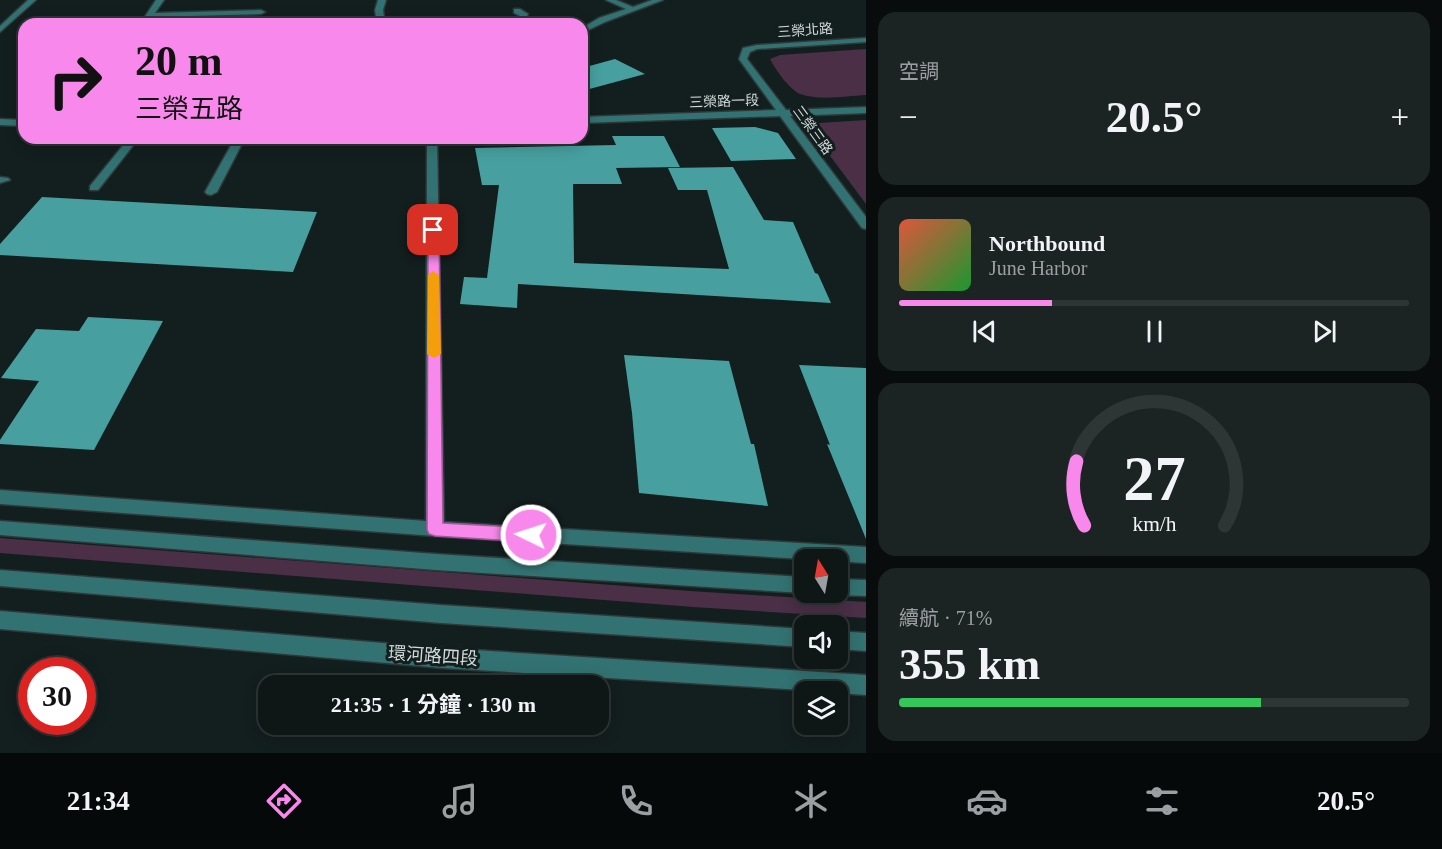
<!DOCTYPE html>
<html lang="zh-TW">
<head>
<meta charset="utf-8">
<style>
  body { margin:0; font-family:"Times New Roman","Noto Sans TC",serif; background:#1c2323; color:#f1f3f6; height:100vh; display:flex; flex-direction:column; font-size:22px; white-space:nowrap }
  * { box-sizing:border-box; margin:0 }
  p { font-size:20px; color:#9b9fa1 }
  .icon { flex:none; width:33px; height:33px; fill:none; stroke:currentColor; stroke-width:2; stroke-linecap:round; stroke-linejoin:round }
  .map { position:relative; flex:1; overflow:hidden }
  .details { display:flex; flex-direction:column; gap:12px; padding:12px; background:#080c0c; width:576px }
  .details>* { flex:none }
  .guide { position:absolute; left:18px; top:18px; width:570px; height:126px; border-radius:18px; box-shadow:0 3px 15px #0003,0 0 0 2px #2e3535; background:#f888eb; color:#111; overflow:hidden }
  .needle { width:39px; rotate:349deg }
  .tools { position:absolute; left:794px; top:549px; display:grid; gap:12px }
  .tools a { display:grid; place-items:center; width:54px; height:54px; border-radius:12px; background:#0e1616; box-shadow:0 3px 15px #0003,0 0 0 2px #2e3535; font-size:30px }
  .speed { position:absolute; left:18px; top:657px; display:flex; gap:12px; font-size:30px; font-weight:700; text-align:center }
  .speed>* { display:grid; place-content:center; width:78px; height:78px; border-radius:50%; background:#0e1616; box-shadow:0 3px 15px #0003,0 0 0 2px #2e3535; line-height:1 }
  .speed .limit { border:9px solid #d22; background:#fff; color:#111 }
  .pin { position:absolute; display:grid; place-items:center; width:51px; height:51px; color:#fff; margin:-26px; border-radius:12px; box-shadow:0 3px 9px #0006 }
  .me { position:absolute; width:66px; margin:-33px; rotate:274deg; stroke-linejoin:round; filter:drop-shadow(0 0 4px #0008) }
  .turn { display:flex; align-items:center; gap:21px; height:126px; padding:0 18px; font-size:27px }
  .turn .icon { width:78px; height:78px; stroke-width:2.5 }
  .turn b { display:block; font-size:42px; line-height:51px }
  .big { font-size:45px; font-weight:700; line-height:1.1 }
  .details .tile { flex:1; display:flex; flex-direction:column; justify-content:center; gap:9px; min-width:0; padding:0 21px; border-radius:18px; background:#1c2323 }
  .details .dial { align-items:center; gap:0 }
  .dial svg { height:156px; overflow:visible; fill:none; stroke:#2e3535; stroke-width:7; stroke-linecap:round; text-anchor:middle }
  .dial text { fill:#f1f3f6; stroke:none }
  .song { display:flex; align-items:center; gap:18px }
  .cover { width:72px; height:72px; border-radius:9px; background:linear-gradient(135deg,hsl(10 70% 55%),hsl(130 70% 35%)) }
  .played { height:6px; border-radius:3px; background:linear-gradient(90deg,#f888eb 30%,#2e3535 30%) }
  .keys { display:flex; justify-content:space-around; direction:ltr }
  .heat { display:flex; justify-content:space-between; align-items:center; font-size:33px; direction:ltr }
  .charge { height:9px; border-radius:4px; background:linear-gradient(90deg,#34c759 71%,#2e3535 0) }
  .trip { position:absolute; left:258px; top:675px; width:351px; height:60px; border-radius:18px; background:#0e1616; box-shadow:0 3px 15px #0003,0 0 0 2px #2e3535; font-weight:700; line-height:60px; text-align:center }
  .dock { display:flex; height:96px; justify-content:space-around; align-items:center; background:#060909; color:#9b9fa1 }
  .dock .icon { width:42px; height:42px }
  .dock .selected { color:#f888eb }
  .dock b { font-size:27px; color:#f1f3f6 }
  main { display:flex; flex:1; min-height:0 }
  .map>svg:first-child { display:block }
  .green { fill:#4a2f46 }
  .building { fill:#479f9f }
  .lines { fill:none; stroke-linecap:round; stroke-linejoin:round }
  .minor-casing { stroke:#2e3838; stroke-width:3 }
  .minor { fill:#337272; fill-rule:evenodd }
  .route { fill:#f888eb; stroke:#a15899; stroke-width:1.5 }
  .slow { fill:#f59e0b }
  .labels { text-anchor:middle; stroke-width:6; stroke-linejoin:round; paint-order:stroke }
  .far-street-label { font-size:14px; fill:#d2dada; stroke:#131e1e }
  .near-street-label { font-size:18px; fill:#d2dada; stroke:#131e1e }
</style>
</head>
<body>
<main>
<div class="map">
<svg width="866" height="753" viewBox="0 0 866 753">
  <rect width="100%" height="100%" fill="#131e1e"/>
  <path class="green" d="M866 49V95C847 96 819 101 800 94 789 89 775 69 770 59L780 55Z
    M866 120V204L810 129 811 126 819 123Z
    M0 538 690 591 866 602V618L693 607 0 553Z"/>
  <path class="building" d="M615 59 645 74 582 91V68Z
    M755 127 778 133 796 159 731 161 712 128Z
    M612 136H664L680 167 616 168 622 184H573L574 263 729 269 707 190H678L668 168 733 167 764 220 793 222 815 273 818 274 831 303 518 284 517 308 460 304 464 277 487 278 499 185H482L475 148 616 145Z
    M42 197 317 212 293 272 0 255V244Z
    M88 317 163 321 94 450 0 444V440L39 381 1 378 36 329 79 331Z
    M624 355 729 361 751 444H754L768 506 639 493 632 413Z
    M799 365 866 368V539L827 444 830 445Z"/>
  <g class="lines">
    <g class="minor-casing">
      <path id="minor" d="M28 0H36L0 32V26Z
        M156 0H164L155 13 261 10 265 12 261 14 152 17 148 24H140Z
        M378 0H386L383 10 385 24H377L375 10Z
        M606 0H616L633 7 652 0H663L605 22 582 33V28L599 18 626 9Z
        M514 9H520L528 14 525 21 529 24H517L520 16 514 13Z
        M866 38V42L757 49 750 52 747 59 786 110 866 107V113L790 116 866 217V229L862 228 780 116 582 123V117L776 110 739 59 743 48 757 45Z
        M0 119 24 120V126L0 125Z
        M129 138H139L98 190H90V186Z
        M235 138H245L217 192 211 195 207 194 205 192Z
        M427 138H437L444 522 866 547V563L435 536 0 504V490L426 521Z
        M0 177 8 178 10 180 0 183Z
        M0 521 436 554 804 577V592H807L804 593 436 570 0 535Z
        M0 570 441 605 804 629V647L441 623 0 586Z
        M837 579 866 580V596L837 595 830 593 837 592Z
        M0 611 443 648 866 675V695L837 693V692L443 668 0 629Z
        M837 631 866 633V651L837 649Z"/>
    </g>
    <use href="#minor" class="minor"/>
  </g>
  <path class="route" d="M433 227 439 230 443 523 531 528 537 530 539 535 537 540 531 542 435 536 429 534 427 530 428 230Z"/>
  <path class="slow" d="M433 271 439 275 441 354 434 358 427 354 428 275Z"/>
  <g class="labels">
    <g class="far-street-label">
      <text transform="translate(805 30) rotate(-4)" y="5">三榮北路</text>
      <text transform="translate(724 101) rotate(-2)" y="5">三榮路一段</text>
      <text transform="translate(813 130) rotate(54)" y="5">三榮三路</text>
    </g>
    <g class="near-street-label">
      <text transform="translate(433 656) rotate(4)" y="6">環河路四段</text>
    </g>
  </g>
</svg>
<div class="tools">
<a><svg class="needle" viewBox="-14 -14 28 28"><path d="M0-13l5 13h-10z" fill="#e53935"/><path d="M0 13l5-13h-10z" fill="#9b9fa1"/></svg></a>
<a><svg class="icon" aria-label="sound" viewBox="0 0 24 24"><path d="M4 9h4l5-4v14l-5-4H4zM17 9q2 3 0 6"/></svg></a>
<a><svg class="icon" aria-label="layers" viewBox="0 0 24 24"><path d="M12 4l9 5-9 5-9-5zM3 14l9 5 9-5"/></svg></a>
</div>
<div class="speed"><div class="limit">30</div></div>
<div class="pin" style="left:433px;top:230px;background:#d93025"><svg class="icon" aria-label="arrive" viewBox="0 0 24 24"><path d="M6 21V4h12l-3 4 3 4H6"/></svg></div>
<svg class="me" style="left:531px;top:535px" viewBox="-20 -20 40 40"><circle r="17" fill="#f888eb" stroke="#fff" stroke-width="3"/><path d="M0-11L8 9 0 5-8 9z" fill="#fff"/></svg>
<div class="trip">21:35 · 1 分鐘 · 130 m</div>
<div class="guide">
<div class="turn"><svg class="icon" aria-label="right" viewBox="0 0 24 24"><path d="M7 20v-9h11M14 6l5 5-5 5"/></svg><div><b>20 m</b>三榮五路</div></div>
</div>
</div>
<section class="details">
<div class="tile"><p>空調</p>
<div class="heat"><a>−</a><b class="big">20.5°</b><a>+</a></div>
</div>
<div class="tile">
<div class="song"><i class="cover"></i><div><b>Northbound</b><p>June Harbor</p></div></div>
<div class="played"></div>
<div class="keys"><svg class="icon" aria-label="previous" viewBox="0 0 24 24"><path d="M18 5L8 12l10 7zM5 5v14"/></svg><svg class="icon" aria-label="pause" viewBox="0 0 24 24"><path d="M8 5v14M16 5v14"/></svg><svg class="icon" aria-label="next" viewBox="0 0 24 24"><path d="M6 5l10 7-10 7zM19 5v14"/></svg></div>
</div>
<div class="tile dial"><svg viewBox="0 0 100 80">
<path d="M14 69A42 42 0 1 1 86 69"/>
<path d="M14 69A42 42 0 0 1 10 36" stroke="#f888eb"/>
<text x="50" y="56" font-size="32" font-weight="700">27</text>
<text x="50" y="72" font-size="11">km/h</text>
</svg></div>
<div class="tile"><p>續航 · 71%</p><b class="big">355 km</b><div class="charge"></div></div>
</section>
</main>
<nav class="dock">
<b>21:34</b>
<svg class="icon selected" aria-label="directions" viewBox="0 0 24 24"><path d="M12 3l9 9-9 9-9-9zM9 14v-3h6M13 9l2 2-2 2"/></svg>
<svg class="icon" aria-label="music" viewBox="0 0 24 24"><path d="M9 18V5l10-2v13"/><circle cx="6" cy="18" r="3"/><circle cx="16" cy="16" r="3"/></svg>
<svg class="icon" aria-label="phone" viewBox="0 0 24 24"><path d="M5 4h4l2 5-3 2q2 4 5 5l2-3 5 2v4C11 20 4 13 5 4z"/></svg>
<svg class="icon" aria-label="climate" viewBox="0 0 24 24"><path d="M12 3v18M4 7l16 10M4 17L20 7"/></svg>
<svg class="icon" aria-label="car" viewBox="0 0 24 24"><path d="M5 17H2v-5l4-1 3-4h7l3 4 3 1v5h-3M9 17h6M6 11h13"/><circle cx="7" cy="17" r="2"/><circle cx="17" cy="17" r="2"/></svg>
<svg class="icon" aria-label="filters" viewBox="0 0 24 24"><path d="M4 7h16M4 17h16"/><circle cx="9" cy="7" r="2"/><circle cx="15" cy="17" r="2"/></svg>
<b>20.5°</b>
</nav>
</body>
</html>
